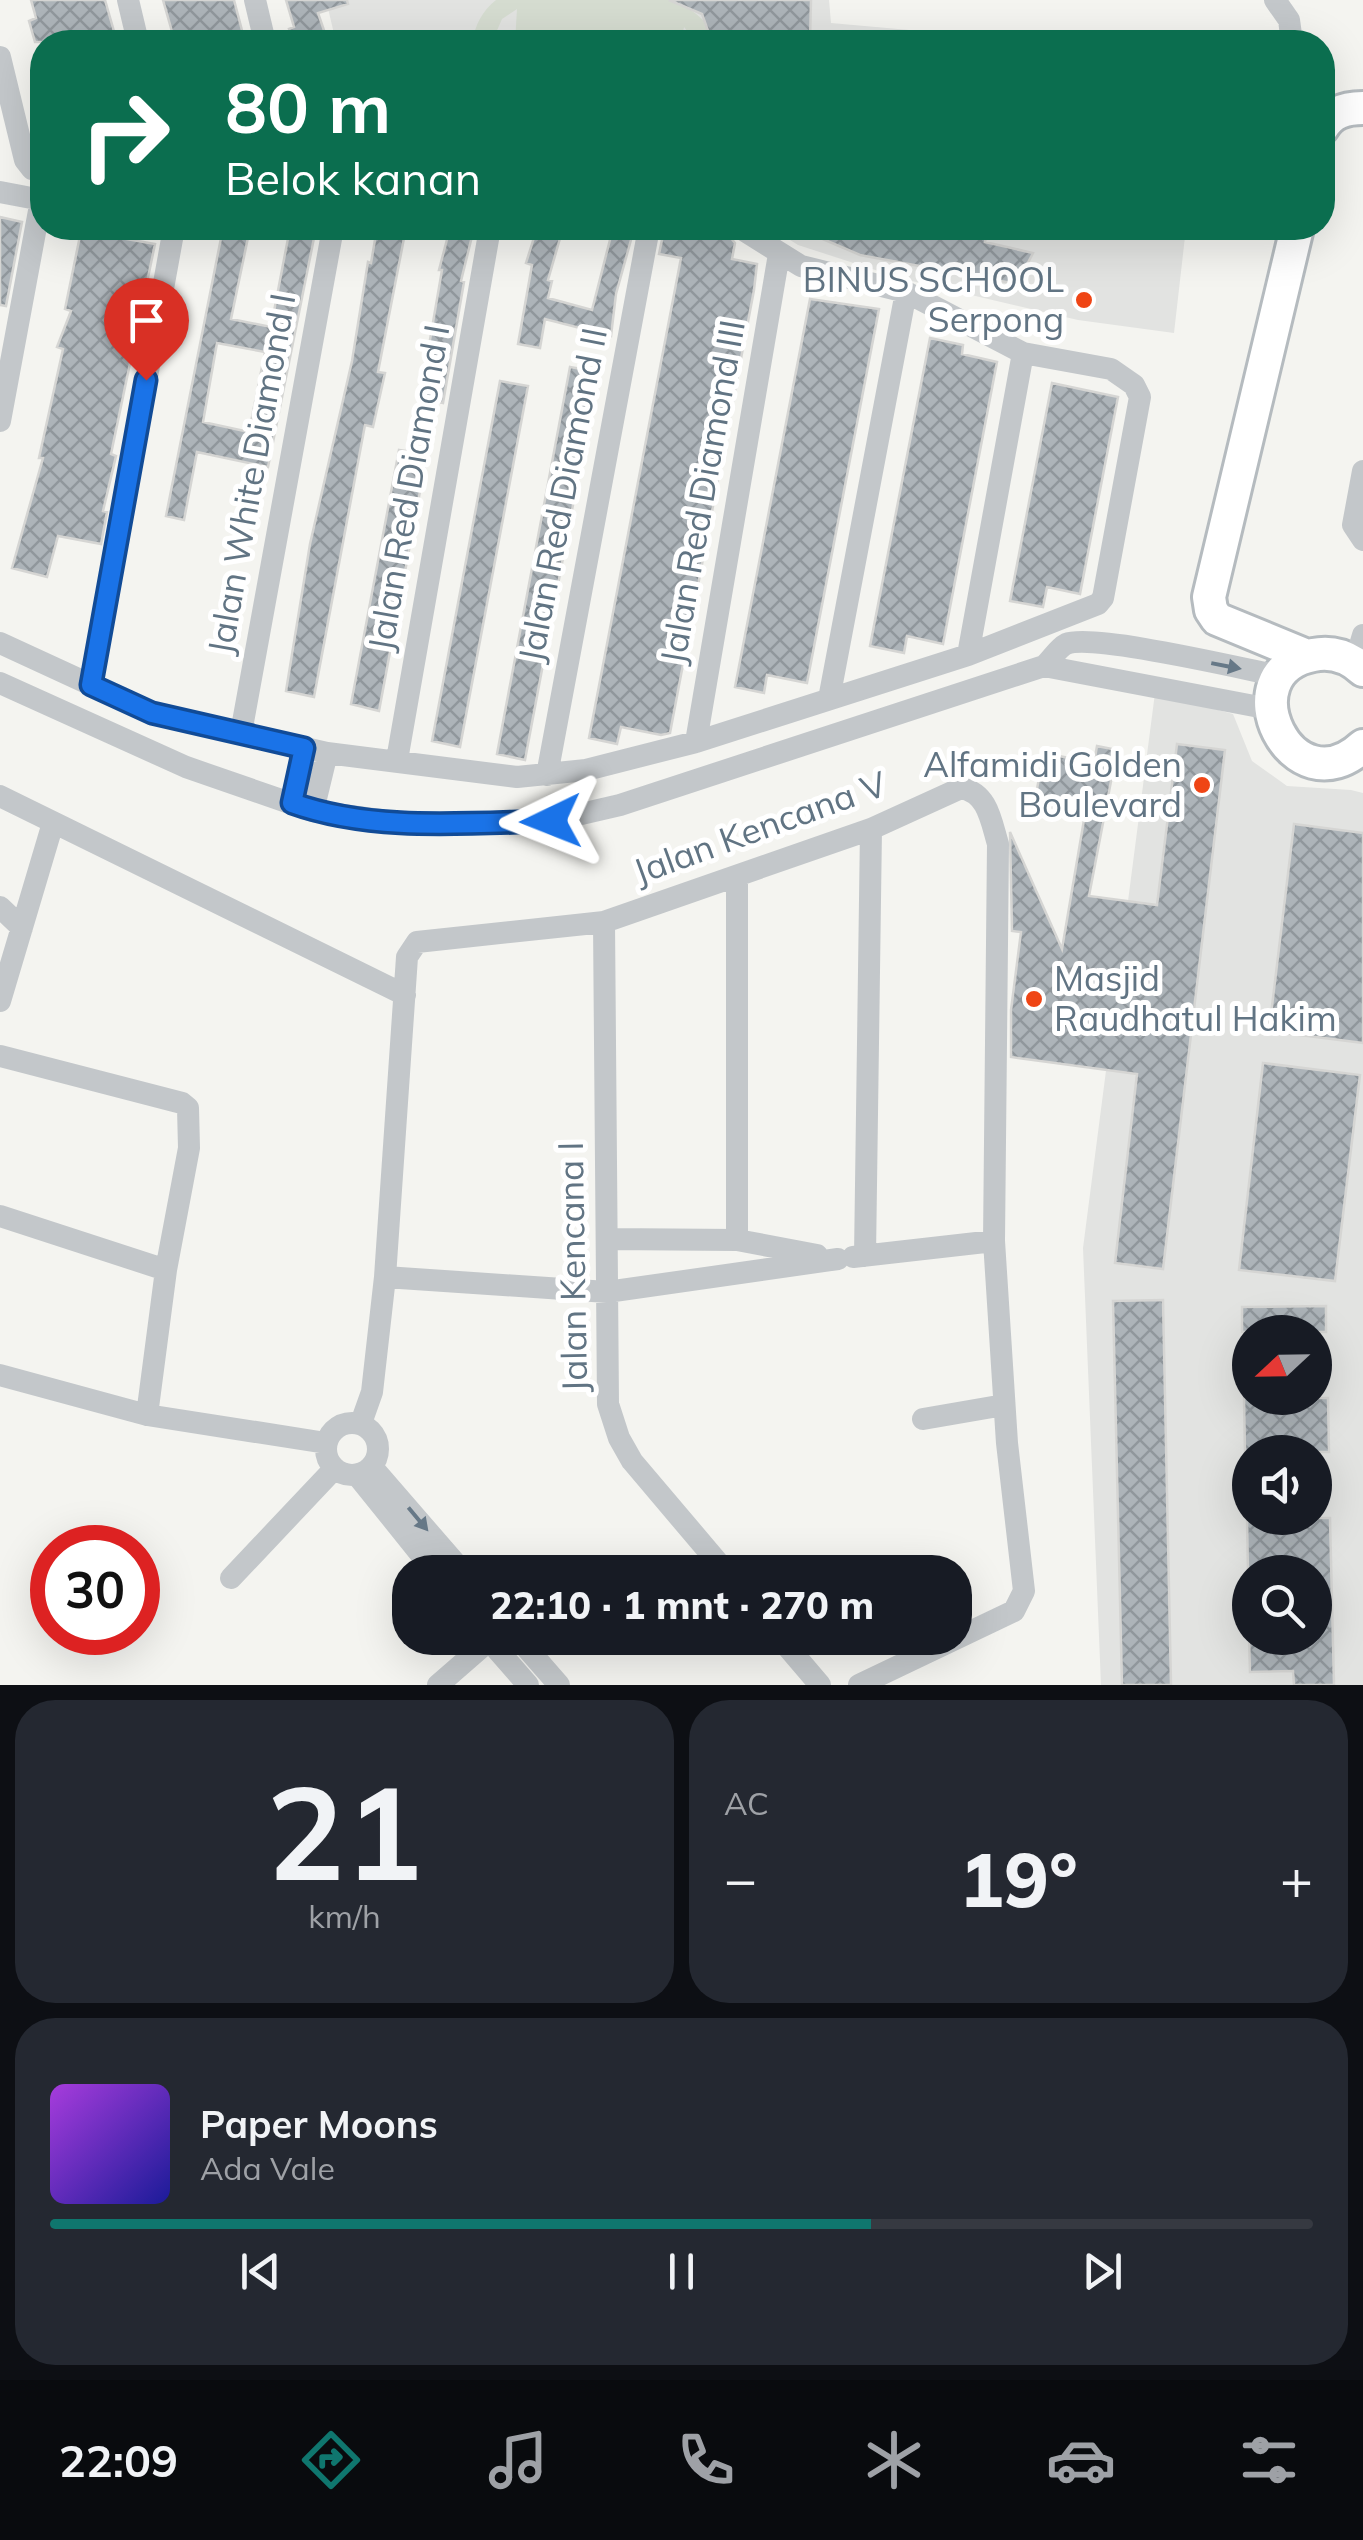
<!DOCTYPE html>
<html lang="id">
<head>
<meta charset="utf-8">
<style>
  body { margin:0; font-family:Mulish,sans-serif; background:#242831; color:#f1f3f6; height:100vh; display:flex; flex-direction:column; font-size:38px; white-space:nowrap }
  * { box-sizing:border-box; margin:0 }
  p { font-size:32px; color:#9ea1a6 }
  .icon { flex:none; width:55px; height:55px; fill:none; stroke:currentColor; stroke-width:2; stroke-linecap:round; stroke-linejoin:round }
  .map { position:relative; height:1685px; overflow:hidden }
  .drawer { display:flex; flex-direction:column; gap:15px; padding:15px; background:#0d0f14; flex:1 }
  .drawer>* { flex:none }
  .hud { position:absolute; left:30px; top:30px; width:1305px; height:210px; border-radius:40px; box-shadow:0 10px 40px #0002; background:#0b6e4f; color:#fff; overflow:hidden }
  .needle { width:65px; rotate:248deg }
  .controls { position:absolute; left:1232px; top:1315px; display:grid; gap:20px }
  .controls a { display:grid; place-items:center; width:100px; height:100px; border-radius:50%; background:#171b24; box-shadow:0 10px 40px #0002; font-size:50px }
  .speed { position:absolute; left:30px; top:1525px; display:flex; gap:20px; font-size:50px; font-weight:700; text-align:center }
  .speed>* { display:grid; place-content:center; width:130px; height:130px; border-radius:50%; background:#171b24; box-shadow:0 10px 40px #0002; line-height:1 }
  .speed .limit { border:15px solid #d22; background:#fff; color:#111 }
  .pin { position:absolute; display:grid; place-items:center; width:85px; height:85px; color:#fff; margin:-102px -42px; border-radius:50% 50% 50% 0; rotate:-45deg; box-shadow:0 0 10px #0007 }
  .pin .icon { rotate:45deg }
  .me { position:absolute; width:110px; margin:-55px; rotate:268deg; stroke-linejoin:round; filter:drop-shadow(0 0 8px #0008) }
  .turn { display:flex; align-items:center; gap:35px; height:210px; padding:0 30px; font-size:45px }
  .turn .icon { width:130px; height:130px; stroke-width:2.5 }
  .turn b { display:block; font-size:70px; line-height:85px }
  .big { font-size:75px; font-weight:800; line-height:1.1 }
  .drawer .widget { flex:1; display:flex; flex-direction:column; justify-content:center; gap:15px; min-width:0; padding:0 35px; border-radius:40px; background:#242831 }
  .drawer .dial { align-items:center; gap:0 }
  .dial b { font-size:130px; line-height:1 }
  .song { display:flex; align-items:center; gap:30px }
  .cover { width:120px; height:120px; border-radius:15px; background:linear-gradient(135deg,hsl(280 70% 55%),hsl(240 70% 35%)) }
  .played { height:10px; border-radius:5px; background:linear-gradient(90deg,#0f766e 65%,#363941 65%) }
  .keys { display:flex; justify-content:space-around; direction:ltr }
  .heat { display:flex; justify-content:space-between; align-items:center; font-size:55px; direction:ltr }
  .drawer .tiles { flex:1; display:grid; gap:15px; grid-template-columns:1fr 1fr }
  .widget:last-child { grid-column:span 2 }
  .trip { position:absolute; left:392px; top:1555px; width:580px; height:100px; border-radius:40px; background:#171b24; box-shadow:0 10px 40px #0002; font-weight:800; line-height:100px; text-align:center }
  .tabs { display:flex; height:160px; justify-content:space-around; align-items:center; background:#090b0e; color:#9ea1a6 }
  .tabs .icon { width:70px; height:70px }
  .tabs .on { color:#0f766e }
  .tabs b { font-size:45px; color:#f1f3f6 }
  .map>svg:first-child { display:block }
  .built { fill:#e2e3e1; fill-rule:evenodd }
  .green { fill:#d5dcd0 }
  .building { fill:url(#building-cross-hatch); stroke:#d5d5d3; stroke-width:2.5; fill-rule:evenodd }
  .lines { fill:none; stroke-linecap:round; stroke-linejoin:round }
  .secondary-casing { stroke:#b5bbbf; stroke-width:38 }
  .street { stroke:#c3c7ca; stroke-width:22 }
  .secondary { stroke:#fff; stroke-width:32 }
  .oneway { fill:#667887 }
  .route-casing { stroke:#114b97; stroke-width:25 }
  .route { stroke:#1a73e8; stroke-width:18 }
  .poi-dot { fill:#ef4515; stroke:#fff; stroke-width:4 }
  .labels { text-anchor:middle; stroke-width:10; stroke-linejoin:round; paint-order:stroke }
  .poi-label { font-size:35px; fill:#617483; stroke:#fff; text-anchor:end }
  .street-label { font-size:35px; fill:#617483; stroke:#fff }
</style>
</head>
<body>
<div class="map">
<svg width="1363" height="1685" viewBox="0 0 1363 1685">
  <defs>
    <pattern id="building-cross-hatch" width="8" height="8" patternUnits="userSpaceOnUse" patternTransform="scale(2.5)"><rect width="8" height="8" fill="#adb4b9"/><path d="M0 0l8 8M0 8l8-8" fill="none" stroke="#90979c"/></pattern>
  </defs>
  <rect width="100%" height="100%" fill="#f4f4f0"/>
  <path class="built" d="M326 0H829L831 23 1043 42H336Z
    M771 228H1186L1174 333 1078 320 903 279 798 245Z
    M1155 693 1233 714 1252 761 1287 786 1351 790 1363 793V1685H1101L1083 1248ZM1250 1332H1315V1398H1250ZM1250 1452H1315V1518H1250ZM1250 1572H1315V1638H1250Z"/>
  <path class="green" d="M496 0H672C692 9 709 20 716 42H696L684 27 681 42H515L517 9 502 19 492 42H473C474 26 483 10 496 0Z"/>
  <path class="building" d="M31 0H105L117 42H35L29 21 36 18Z
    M163 0H234L245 42H175Z
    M286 0H347L348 4 318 13 328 42H294L289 29 294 27Z
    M669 0H811L810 42H712L702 14Z
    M0 217 22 222 6 306 0 305Z
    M223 228H250L231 319 271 327 290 228H316L268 467 197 452 184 520 166 516ZM217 343 265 352 249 432 203 422Z
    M377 228H406L378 372 385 373 373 427 365 425 314 697 286 691 310 544 352 361 368 262 371 263Z
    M450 228H474L461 281 464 282 443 403 420 398 442 270H439Z
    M537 228H563L548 280 552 281 548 298 592 310 613 228 634 229 616 294 611 336 545 319 540 348 518 344 532 265 526 263Z
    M682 228 726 232 735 243 732 259 757 264 754 290 670 733 661 735 621 727 617 744 589 738 681 258 659 254 663 235 679 238Z
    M797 228H916L951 235 953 228H988L985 242 1033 253 1017 284 860 255Z
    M81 231 155 244 111 454 116 456 103 511 107 512 101 544 58 536 47 577 12 568 43 458H39L63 349 57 347 71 311 65 309Z
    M810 299 879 309 807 683 767 675 764 693 735 687Z
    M930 338 963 345 962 354 997 362 943 644 907 636 904 653 870 646Z
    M570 367 598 372 525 760 497 754Z
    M500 381 528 386 460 747 432 741Z
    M1052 383 1118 397 1080 594 1047 587 1043 607 1010 601Z
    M399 450 427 454 379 711 351 704Z
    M1177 744 1225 750 1163 1269 1115 1263 1137 1074 1011 1057V1010L1021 932 1012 931 1010 832 1062 949 1085 814 1034 804 1044 753 1094 763 1097 746 1117 750 1089 896 1157 905Z
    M1294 824 1363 833V1043L1269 1031Z
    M1263 1063 1360 1075 1335 1281 1239 1270Z
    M1163 1300 1171 1685H1122L1113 1301Z
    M1326 1306V1332H1242V1307Z
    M1244 1398H1328L1329 1452H1245Z
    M1247 1518H1330L1334 1685H1294L1293 1671 1250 1672 1249 1638H1315V1572H1248Z"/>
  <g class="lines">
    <g class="secondary-casing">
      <path id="secondary" d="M1322 128C1331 112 1346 108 1363 108
        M1297 228 1209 597 1211 610 1217 619 1307 656
        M1363 670C1349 657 1332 651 1313 655 1225 672 1292 812 1363 746"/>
    </g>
    <path class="street" d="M128 0 138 42
      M255 0 265 42
      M1275 0 1289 20 1292 42
      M0 57 25 160 32 169 42 168
      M0 192 42 200
      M0 421 41 200
      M1363 471 1353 525 1363 540
      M0 643 152 713 327 753 517 777 586 770 696 742 968 655 1098 604 1103 598 1140 397 1134 385 1111 369 1023 353 906 292 801 266 740 228
      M968 655 1023 353
      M1355 662 1363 635
      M1044 666 1270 709
      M0 683 186 767 313 811 410 824 551 821 620 805 1044 666C1051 660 1058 648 1066 644 1093 633 1243 669 1280 676
      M91 685 174 228
      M829 699 906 292
      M241 733 333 228
      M696 742 779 254
      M397 760 490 228
      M547 775 649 228
      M0 796 405 995
      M291 803 303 748
      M313 811 327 753
      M737 876V1240
      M0 907 22 928
      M604 922 608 1404 619 1438 632 1461 726 1572
      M0 1001 53 823
      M0 1056 182 1103 188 1108 189 1148 166 1270 147 1415
      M0 1216 166 1270
      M607 1239 737 1240 817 1255
      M865 1256 871 829
      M853 1257 994 1241
      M385 1277 607 1292 838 1259
      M0 1375 147 1415 326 1443
      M923 1419 1004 1405
      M326 1449a26 26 0 1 1 52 0a26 26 0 1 1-52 0Z
      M361 1423 372 1392 385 1277 407 957 417 942 604 922 871 829 961 788C988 793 991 821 998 844L994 1241 1007 1443 1024 1591 1014 1611 859 1685
      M372 1467 463 1572
      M357 1475 435 1572
      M231 1578 334 1469
      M487 1638 528 1685
      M518 1638 559 1685
      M780 1638 820 1685
      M438 1685 492 1638"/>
    <use href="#secondary" class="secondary"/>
  </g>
  <defs><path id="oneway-solid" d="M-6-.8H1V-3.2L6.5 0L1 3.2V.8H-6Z" transform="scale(2.5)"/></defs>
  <g class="oneway">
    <use href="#oneway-solid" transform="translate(1226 666) rotate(11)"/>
    <use href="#oneway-solid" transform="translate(418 1519) rotate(50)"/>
  </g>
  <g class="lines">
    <g class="route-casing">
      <path id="route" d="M146 380 91 685 152 713 304 748 292 803C373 832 466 823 551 821"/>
    </g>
    <use href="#route" class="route"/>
  </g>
  <g class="poi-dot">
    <circle cx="1084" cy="300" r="10"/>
    <circle cx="1202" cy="785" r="10"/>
    <circle cx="1034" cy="999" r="10"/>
  </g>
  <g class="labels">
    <g class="poi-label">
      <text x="1064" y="292">BINUS SCHOOL<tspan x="1064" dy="40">Serpong</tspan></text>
      <text x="1182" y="777">Alfamidi Golden<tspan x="1182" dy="40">Boulevard</tspan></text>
      <text x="1054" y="991" text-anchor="start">Masjid<tspan x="1054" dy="40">Raudhatul Hakim</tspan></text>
    </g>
    <g class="street-label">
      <text transform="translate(252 474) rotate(-80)" y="12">Jalan White Diamond I</text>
      <text transform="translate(409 488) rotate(-80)" y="12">Jalan Red Diamond I</text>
      <text transform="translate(703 492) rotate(-80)" y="12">Jalan Red Diamond III</text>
      <text transform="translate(563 495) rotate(-79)" y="12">Jalan Red Diamond II</text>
      <text transform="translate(760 828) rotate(-20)" y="12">Jalan Kencana V</text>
      <text transform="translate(573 1267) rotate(-91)" y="12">Jalan Kencana I</text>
    </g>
  </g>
</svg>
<div class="controls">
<a><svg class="needle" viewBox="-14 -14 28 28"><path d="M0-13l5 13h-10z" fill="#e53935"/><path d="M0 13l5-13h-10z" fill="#9ea1a6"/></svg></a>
<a><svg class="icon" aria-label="sound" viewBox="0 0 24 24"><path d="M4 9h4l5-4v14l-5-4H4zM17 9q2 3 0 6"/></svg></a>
<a><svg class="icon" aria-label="search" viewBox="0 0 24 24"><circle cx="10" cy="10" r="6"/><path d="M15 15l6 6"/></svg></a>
</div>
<div class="speed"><div class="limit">30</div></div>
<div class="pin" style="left:146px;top:380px;background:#d93025"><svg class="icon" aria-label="arrive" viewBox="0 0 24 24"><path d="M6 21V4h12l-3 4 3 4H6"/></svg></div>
<svg class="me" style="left:551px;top:821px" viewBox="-20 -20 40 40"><path d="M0-17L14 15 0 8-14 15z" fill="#1a73e8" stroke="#fff" stroke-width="4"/></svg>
<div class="trip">22:10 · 1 mnt · 270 m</div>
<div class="hud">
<div class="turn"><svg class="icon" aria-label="right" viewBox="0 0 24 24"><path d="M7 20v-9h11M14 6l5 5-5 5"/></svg><div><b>80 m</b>Belok kanan</div></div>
</div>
</div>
<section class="drawer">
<div class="tiles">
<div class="widget dial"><b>21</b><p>km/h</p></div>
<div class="widget"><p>AC</p>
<div class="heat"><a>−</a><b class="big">19°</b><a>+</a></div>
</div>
<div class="widget">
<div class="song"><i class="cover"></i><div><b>Paper Moons</b><p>Ada Vale</p></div></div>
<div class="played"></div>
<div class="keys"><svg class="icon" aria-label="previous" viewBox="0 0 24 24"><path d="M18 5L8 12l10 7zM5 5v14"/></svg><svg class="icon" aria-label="pause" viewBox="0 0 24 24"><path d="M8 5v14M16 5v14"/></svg><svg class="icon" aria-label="next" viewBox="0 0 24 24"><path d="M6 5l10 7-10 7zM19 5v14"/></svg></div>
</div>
</div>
</section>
<nav class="tabs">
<b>22:09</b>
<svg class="icon on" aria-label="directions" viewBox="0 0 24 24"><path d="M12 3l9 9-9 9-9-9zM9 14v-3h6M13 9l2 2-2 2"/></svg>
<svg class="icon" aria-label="music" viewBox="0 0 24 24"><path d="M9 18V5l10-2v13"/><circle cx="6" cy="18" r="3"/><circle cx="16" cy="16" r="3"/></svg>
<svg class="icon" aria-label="phone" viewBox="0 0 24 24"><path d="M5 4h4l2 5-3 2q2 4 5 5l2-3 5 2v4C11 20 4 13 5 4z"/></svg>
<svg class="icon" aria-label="climate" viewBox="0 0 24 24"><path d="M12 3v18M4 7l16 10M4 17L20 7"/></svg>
<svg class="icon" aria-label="car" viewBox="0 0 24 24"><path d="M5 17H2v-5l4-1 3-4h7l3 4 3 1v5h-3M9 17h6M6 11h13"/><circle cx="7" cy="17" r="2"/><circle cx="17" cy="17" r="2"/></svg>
<svg class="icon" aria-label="filters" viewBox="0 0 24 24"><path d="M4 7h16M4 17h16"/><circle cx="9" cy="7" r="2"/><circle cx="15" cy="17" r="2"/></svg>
</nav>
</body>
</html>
